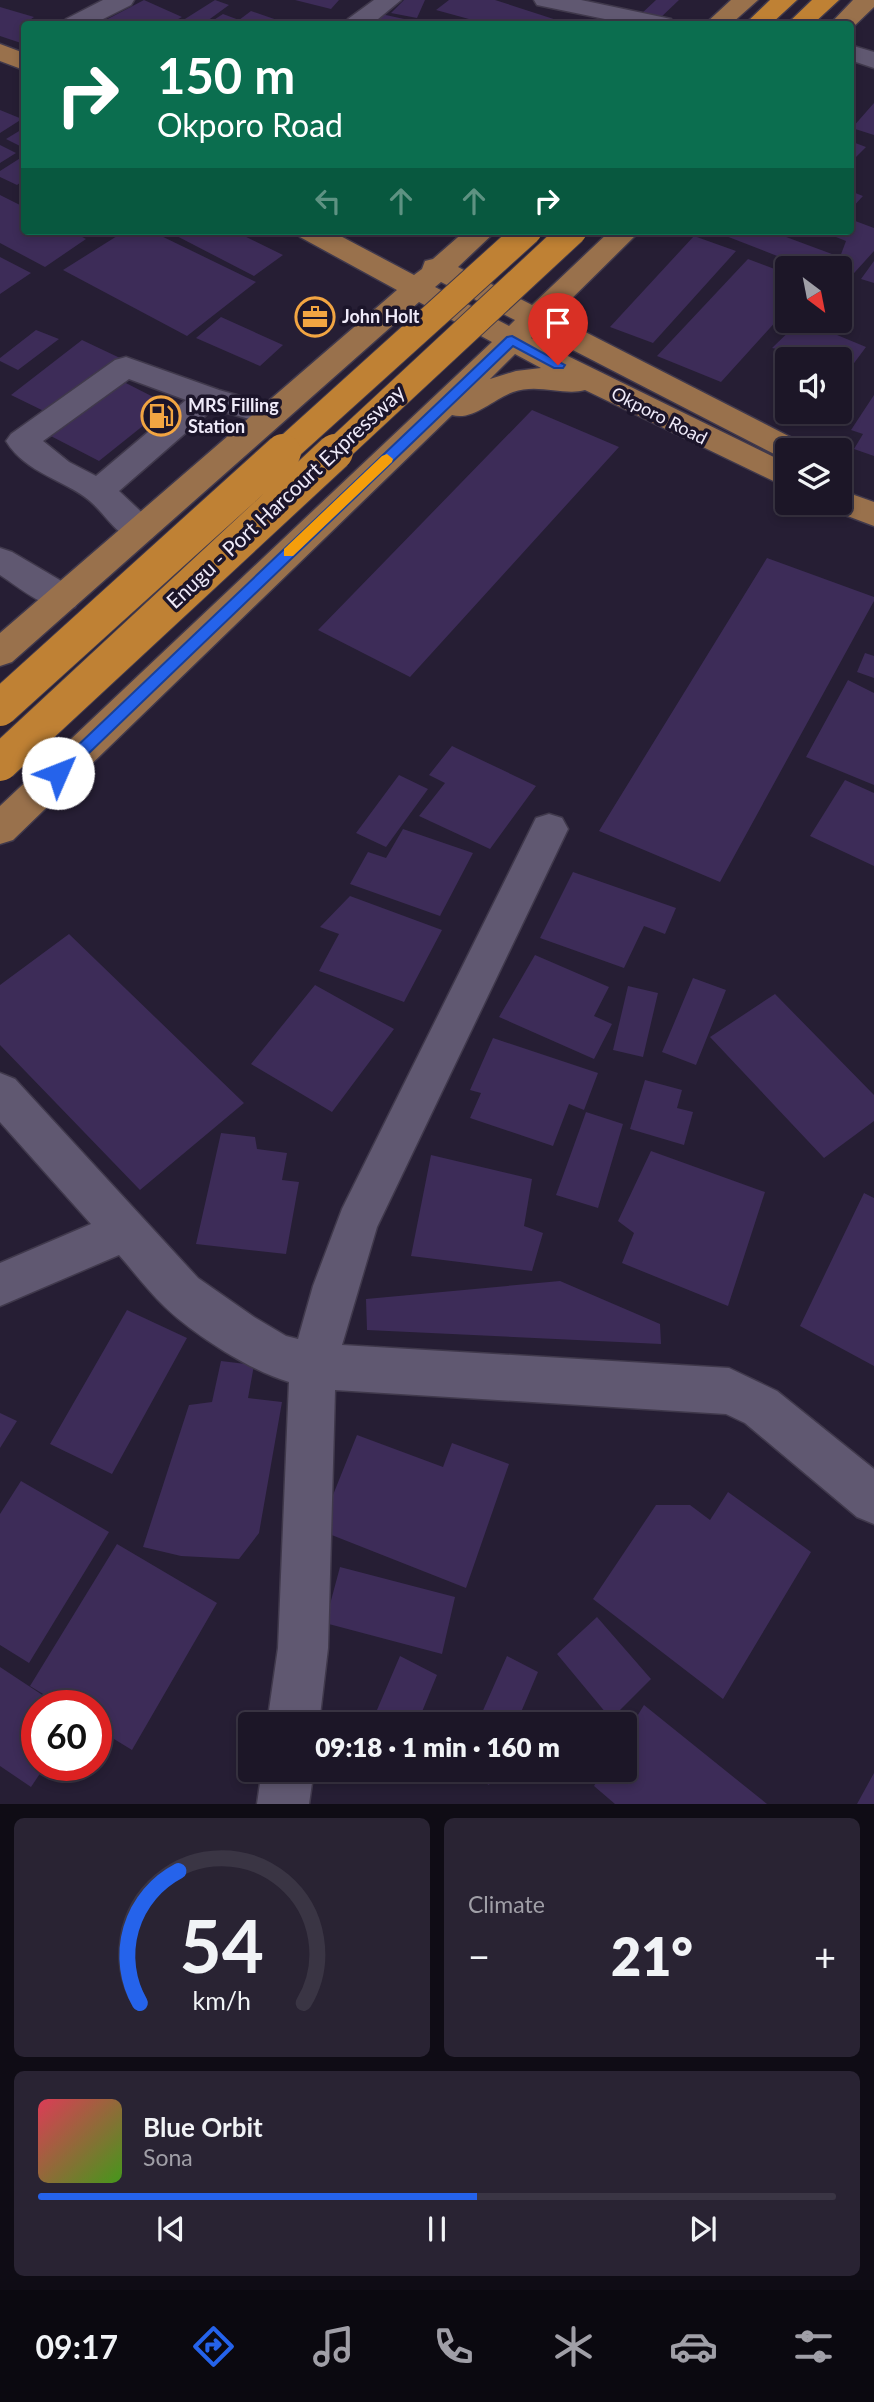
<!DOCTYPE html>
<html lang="en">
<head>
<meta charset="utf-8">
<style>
  body { margin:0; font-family:Lato,sans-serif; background:#292333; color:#f1f3f6; height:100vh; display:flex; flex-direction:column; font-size:26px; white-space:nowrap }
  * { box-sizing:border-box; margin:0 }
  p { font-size:23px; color:#a09fa7 }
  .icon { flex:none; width:38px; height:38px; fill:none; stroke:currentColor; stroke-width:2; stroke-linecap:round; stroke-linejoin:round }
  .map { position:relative; height:1804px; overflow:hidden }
  .drawer { display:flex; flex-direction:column; gap:14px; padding:14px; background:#0f0c15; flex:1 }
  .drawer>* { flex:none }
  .top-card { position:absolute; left:21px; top:21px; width:833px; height:214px; border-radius:7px; box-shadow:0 4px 10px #0003,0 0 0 2px #3a3544; background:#0b6e4f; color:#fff; overflow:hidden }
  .needle { width:46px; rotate:148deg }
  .controls { position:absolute; left:775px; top:256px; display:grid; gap:14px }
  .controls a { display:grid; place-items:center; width:77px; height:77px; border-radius:7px; background:#1c1627; box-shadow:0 4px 10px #0003,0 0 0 2px #3a3544; font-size:35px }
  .speed { position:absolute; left:21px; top:1690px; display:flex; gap:14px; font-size:35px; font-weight:700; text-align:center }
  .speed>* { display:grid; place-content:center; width:91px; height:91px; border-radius:50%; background:#1c1627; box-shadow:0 4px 10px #0003,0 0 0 2px #3a3544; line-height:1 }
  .speed .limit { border:10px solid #d22; background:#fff; color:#111 }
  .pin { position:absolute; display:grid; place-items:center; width:60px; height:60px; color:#fff; margin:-72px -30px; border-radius:50% 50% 50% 0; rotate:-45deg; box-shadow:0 0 7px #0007 }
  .pin .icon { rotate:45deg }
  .me { position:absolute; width:77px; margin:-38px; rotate:46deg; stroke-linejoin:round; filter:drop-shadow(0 0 5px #0008) }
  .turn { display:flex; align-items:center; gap:24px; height:147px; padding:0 21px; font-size:32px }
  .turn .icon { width:91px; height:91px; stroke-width:2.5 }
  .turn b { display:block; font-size:49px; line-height:60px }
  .lanes { display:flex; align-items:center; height:66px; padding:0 21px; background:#0003; justify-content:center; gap:35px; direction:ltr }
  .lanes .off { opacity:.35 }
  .big { font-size:52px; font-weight:800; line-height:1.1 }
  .drawer .card { flex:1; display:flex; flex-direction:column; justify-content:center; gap:10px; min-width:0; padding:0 24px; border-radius:10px; background:#292333 }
  .drawer .dial { align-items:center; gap:0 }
  .dial svg { height:182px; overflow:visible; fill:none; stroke:#3a3544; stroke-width:7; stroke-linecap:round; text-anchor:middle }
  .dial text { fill:#f1f3f6; stroke:none }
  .song { display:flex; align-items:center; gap:21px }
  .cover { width:84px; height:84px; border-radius:10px; background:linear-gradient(135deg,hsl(350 70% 55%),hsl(100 70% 35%)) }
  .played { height:7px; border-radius:4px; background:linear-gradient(90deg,#2563eb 55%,#3a3544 55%) }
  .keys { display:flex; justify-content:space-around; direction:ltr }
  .heat { display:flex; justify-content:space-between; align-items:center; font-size:38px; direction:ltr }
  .drawer .tiles { flex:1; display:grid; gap:14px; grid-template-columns:1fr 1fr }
  .card:last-child { grid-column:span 2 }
  .trip { position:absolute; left:238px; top:1712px; width:399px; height:70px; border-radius:7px; background:#1c1627; box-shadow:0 4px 10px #0003,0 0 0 2px #3a3544; font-weight:800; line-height:70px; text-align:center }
  .dock { display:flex; height:112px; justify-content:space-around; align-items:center; background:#0b0910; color:#a09fa7 }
  .dock .icon { width:49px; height:49px }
  .dock .current { color:#2563eb }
  .dock b { font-size:32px; color:#f1f3f6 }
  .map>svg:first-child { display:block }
  .building { fill:#3d2c58 }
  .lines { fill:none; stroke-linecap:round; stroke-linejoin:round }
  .minor-casing { stroke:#40394c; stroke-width:3 }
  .major-casing { stroke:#40394c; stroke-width:3 }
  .highway-casing { stroke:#40394c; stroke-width:3 }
  .minor { fill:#605871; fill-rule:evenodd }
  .major { fill:#99714c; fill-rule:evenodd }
  .highway { fill:#bf8134; fill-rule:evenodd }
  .highway-bridge-far1-casing { stroke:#40394c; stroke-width:29; stroke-linecap:butt }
  .highway-bridge-casing { stroke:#40394c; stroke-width:38; stroke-linecap:butt }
  .highway-bridge-far1 { stroke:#bf8134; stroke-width:27 }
  .highway-bridge { stroke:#bf8134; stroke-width:36 }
  .route { fill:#2563eb; stroke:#184099; stroke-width:2 }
  .slow { fill:#f59e0b }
  .labels { text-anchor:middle; stroke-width:7; stroke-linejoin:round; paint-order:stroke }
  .far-poi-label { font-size:18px; font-weight:bold; fill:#efeaf9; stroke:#1c152a; text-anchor:start }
  .far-street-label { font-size:18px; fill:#efeaf9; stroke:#1c152a }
  .street-label { font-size:21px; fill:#efeaf9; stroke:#1c152a }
</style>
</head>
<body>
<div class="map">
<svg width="874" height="1804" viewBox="0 0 874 1804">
  <rect width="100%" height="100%" fill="#261e34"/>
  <path class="building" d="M144 0 182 17 169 24H98Z
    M215 0 229 5 203 24H177Z
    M295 0H339L331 9Z
    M404 0H425L417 18 391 13Z
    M449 0H495L569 24H487L436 10Z
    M656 0H679L658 20 641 14Z
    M0 7 34 17 24 24V44L0 36Z
    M251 11 280 21 276 24 209 23 223 14 239 20Z
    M381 14 418 22 415 24H372Z
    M874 103V135L852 128Z
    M0 110 22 119 0 133Z
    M24 128V148L6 139Z
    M850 141 866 147 850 163Z
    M0 145 16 153 0 163Z
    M22 157 24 159V180L17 185 0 177V171Z
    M850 191 863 196 850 210Z
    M0 195 24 207V231H71L86 239 45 267 0 243Z
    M850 219 874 228V251L846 282 840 280V268H808L713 231H770L840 257 846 241 821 231H850Z
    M125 231H151L256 282 187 336 63 270Z
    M167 231H234L283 255 254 276Z
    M694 236 736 251 653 343 610 327Z
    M0 257 31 273 0 294Z
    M748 259 788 274V308L721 382 657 356Z
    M874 261V283L861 279Z
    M221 317 283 345 260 366 196 338Z
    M801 320 866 347 840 382V359H814L815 357 772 348Z
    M36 330 59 339 18 370 0 361V358Z
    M82 340 120 358 50 414 11 395Z
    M116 378 169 405 99 461 45 433Z
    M874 395V456L854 449 863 434 851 430Z
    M532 410 619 447 410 677 318 630Z
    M792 411H818L810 421Z
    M767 558 874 597V601L720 882 599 831Z
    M865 653 874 656V678L857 672Z
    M848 680 874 693V785L806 757Z
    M452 746 536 786 490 849 419 816 445 783 429 775Z
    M399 775 428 789 386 847 356 833Z
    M845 780 874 793V866L810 836Z
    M403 829 473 853 440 916 350 884 368 852 386 858Z
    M573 872 676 908 665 934 644 926 624 968 540 938Z
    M350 896 442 930 404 1002 319 971 339 934 320 927Z
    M69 934 244 1103 140 1190 0 1045V985Z
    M535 955 609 987 594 1016 612 1024 594 1059 499 1017Z
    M693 978 726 990 696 1065 662 1052Z
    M315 985 394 1029 332 1112 251 1064Z
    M628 986 658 993 643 1057 613 1050Z
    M775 994 874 1095V1121L824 1158 710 1037Z
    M493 1038 598 1073 584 1110 569 1104 553 1146 470 1118 481 1093 470 1090Z
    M645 1080 682 1090 677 1108 693 1112 684 1145 630 1129Z
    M586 1112 623 1124 598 1208 556 1195Z
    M221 1133 255 1137 257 1149 287 1153 282 1180 299 1182 286 1254 196 1244Z
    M651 1151 765 1192 728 1306 622 1263 634 1233 618 1221Z
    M431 1155 532 1179 524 1226 543 1233 532 1271 411 1256Z
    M864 1193 874 1198V1366L800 1326Z
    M560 1281 660 1324 661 1344 367 1330 366 1299Z
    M127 1310 187 1338 112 1474 50 1444Z
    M221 1361 254 1365 248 1398 282 1402 259 1533 239 1559 181 1556 143 1547 189 1405 212 1402Z
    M0 1413 17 1421 0 1448Z
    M357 1435 443 1467 452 1443 509 1464 466 1588 319 1530Z
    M21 1481 109 1532 29 1663 0 1645V1514Z
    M728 1492 811 1552 723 1699 593 1599 656 1505H690L710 1520Z
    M117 1544 217 1603 132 1750 96 1728V1706H63L30 1686Z
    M340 1567 455 1597 442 1654 325 1623Z
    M597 1617 651 1679 611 1719 557 1654Z
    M400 1656 437 1675 417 1724H371Z
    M507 1656 538 1672 516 1724H477Z
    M0 1667 59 1706H37V1766H45L31 1787 0 1766Z
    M644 1705 767 1804H615L594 1786 604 1769H625V1736Z
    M462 1769H496L489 1785Z
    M874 1773V1804H857Z"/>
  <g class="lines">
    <g class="minor-casing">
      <path id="minor" d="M103 0H134L131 5 93 24H63L66 19Z
        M374 0H401L372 24H345L348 19Z
        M534 0H581L671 19 674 24H629L537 5Z
        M850 45 874 52V68L850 60Z
        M126 357 219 390 282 408 286 415 282 422 271 425 213 409 119 491 152 522 156 530 152 538C144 540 138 542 130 539 115 532 103 512 90 501 66 480 26 474 6 441L11 434 115 360ZM129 379 186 400 96 476 69 462 43 441Z
        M0 548 12 552 75 589 80 598 75 607C49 614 22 589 0 575Z
        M549 814 562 818 568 829 377 1227 342 1345 729 1368 777 1391 874 1469V1524L857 1517 745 1423 726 1414 335 1390 328 1648 319 1724H267L278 1648 289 1382C251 1371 194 1335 165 1307 149 1292 134 1272 119 1255L0 1306V1263L91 1224 0 1122V1073L15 1079 198 1278 254 1317 286 1336 298 1339 313 1286 342 1209 536 818Z
        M262 1769H314L309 1804H257Z"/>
    </g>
    <g class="major-casing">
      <path id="major" d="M731 0H758L731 24H705Z
        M853 0H874V7L851 29 850 24H830Z
        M0 44 24 53V70L0 61Z
        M296 231H331L414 275 422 269 425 261 433 259 465 231H496L458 267 532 305 610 231H640L554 316 802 443 807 450H788V460L780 457 538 332 531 338 788 464V488L585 390C564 396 538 383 513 392 493 399 473 421 452 415L13 840 0 844V806L492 342 419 302 12 662 0 666V633L397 290 300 237ZM441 282 515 320 509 326 435 287ZM515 354 541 368 516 371 490 379Z
        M840 490 874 502V526L829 509 825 502H840Z"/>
    </g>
    <g class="highway-casing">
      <path id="highway" d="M770 0H797L771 24H745Z
        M812 0H839L813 24H787Z"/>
    </g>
    <use href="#minor" class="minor"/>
    <use href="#major" class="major"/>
    <use href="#highway" class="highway"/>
    <g class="highway-bridge-far1-casing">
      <path id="highway-bridge-far1" d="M281 454 528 231
        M333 454 573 231"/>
    </g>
    <g class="highway-bridge-casing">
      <path id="highway-bridge" d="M0 708 283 452
        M0 763 335 452"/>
    </g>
    <use href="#highway-bridge-far1" class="highway-bridge-far1"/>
    <use href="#highway-bridge" class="highway-bridge"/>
  </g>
  <path class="route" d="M512 336 565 365 563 368H554L513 346 64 777H53L51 773 53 769 507 337Z"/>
  <path class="slow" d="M387 454 393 459 392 462 293 556H284V549L382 456Z"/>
  <defs>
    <g id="office-ring" transform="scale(2.0125)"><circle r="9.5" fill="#1c152a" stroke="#f2a542" stroke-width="1.5"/><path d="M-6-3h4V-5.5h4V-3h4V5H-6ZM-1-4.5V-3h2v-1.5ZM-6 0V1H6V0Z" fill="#f2a542"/></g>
    <g id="fuel-ring" transform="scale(2.0125)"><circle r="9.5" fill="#1c152a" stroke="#f2a542" stroke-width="1.5"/><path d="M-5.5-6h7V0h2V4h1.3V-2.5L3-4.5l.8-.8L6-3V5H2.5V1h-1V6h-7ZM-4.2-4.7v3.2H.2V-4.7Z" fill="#f2a542"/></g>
  </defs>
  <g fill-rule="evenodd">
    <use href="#office-ring" x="315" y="317"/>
    <use href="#fuel-ring" x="161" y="416"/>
  </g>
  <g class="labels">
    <g class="far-poi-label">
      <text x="342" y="323">John Holt</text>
      <text x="188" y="412">MRS Filling<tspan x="188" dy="21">Station</tspan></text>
    </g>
    <g class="far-street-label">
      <text transform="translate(659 416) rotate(27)" y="6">Okporo Road</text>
    </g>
    <g class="street-label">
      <text transform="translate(286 497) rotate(-43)" y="7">Enugu - Port Harcourt Expressway</text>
    </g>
  </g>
</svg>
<div class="controls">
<a><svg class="needle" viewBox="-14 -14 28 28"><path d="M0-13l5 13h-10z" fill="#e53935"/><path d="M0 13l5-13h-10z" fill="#a09fa7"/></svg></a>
<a><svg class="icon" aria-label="sound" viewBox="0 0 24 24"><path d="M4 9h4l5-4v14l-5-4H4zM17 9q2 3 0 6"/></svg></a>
<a><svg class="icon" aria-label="layers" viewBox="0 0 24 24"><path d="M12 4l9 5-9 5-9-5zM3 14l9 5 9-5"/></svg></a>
</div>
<div class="speed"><div class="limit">60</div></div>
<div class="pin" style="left:558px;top:365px;background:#d93025"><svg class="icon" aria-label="arrive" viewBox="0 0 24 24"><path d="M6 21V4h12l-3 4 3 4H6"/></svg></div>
<svg class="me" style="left:58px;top:773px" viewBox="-20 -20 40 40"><circle r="19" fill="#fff"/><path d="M0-13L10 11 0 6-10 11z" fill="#2563eb"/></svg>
<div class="trip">09:18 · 1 min · 160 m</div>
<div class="top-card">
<div class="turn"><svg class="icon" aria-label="right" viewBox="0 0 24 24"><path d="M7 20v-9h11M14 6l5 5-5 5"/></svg><div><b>150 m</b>Okporo Road</div></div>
<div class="lanes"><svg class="icon off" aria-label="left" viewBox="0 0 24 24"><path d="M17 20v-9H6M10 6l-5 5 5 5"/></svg><svg class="icon off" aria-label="ahead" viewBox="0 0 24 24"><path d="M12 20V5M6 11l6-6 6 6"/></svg><svg class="icon off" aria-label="ahead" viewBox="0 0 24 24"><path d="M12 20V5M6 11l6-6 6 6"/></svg><svg class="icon" aria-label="right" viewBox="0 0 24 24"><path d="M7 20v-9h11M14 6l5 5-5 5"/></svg></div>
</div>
</div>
<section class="drawer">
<div class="tiles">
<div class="card dial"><svg viewBox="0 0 100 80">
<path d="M14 69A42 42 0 1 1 86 69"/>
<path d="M14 69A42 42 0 0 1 31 11" stroke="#2563eb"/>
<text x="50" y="56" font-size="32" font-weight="700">54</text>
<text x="50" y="72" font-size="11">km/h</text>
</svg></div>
<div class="card"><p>Climate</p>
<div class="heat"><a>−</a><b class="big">21°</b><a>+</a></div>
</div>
<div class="card">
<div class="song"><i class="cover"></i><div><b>Blue Orbit</b><p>Sona</p></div></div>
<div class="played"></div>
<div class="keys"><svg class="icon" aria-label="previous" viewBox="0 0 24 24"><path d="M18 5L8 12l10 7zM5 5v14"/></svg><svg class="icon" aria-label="pause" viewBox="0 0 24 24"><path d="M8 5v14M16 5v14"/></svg><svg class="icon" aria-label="next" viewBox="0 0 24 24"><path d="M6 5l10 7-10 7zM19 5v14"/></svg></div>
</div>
</div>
</section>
<nav class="dock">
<b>09:17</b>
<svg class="icon current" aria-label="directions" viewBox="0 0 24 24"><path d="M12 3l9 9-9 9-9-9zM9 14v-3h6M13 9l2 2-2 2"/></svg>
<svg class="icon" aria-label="music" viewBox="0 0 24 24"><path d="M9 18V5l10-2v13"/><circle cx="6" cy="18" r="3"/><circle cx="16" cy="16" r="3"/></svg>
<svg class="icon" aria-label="phone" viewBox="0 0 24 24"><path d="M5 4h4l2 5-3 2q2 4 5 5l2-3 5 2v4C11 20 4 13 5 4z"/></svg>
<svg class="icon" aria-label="climate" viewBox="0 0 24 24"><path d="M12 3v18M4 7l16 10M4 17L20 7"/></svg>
<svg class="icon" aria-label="car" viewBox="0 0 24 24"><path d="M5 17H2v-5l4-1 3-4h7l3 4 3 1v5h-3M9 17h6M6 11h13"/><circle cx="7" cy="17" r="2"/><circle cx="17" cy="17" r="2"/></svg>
<svg class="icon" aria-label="filters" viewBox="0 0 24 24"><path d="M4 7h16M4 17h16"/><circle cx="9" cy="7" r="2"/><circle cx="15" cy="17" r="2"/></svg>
</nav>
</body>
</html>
